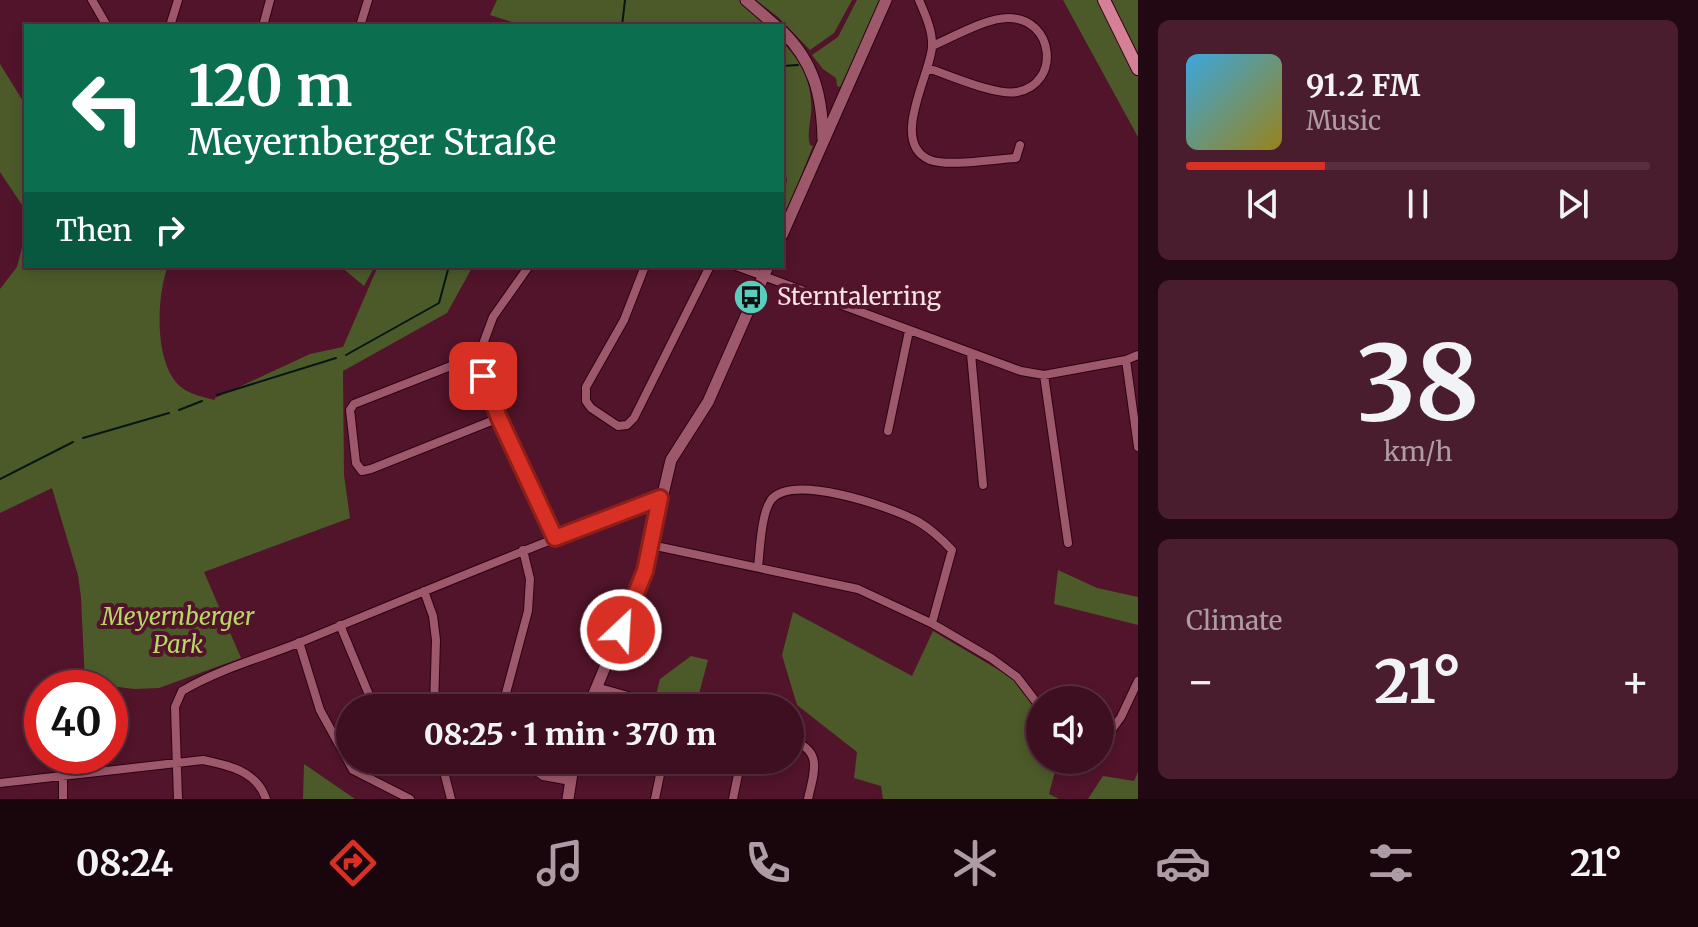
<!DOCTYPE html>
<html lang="en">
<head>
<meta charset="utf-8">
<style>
  body { margin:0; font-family:Merriweather,serif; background:#491d2d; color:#f1f3f6; height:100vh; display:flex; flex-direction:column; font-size:30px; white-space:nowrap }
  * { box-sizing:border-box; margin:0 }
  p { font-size:26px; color:#ad9ca5 }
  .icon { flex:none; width:44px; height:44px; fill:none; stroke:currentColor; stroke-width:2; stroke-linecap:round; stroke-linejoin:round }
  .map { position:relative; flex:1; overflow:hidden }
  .side { display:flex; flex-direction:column; gap:20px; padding:20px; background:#220812; width:560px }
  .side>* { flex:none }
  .banner { position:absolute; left:24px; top:24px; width:760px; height:244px; border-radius:0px; box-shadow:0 4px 12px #0003,0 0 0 2px #572f3e; background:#0b6e4f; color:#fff; overflow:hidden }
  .controls { position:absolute; left:1026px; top:686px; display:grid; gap:16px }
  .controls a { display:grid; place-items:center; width:88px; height:88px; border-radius:50%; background:#3e0f20; box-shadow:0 4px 12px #0003,0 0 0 2px #572f3e; font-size:40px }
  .speed { position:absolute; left:24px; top:670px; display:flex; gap:16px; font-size:40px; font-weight:700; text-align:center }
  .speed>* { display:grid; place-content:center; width:104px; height:104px; border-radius:50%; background:#3e0f20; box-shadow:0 4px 12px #0003,0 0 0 2px #572f3e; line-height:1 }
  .speed .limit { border:12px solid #d22; background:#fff; color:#111 }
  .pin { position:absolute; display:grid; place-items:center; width:68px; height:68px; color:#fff; margin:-34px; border-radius:16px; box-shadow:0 4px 12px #0006 }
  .me { position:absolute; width:88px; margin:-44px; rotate:25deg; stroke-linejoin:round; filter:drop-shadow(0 0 6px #0008) }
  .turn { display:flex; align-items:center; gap:28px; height:168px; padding:0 32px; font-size:36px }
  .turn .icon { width:104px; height:104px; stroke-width:2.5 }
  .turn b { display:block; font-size:56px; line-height:68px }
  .then { display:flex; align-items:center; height:76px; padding:0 32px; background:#0003; gap:16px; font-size:30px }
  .big { font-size:60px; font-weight:800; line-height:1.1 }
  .side .widget { flex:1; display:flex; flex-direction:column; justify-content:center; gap:12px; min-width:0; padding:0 28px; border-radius:12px; background:#491d2d }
  .side .dial { align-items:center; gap:0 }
  .dial b { font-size:104px; line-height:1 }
  .song { display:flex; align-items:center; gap:24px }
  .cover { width:96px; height:96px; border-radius:12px; background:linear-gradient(135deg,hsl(200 70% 55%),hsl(50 70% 35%)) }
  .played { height:8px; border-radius:4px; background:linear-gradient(90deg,#d93025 30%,#572f3e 30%) }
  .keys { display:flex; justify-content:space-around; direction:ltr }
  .heat { display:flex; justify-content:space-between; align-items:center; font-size:44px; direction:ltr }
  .trip { position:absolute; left:336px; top:694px; width:468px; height:80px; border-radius:40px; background:#3e0f20; box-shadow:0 4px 12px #0003,0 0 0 2px #572f3e; font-weight:800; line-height:80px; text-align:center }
  .menu { display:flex; height:128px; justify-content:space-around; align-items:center; background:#19060d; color:#ad9ca5 }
  .menu .icon { width:56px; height:56px }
  .menu .on { color:#d93025 }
  .menu b { font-size:36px; color:#f1f3f6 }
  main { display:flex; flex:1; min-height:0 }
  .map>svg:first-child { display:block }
  .green { fill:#4c5a2a }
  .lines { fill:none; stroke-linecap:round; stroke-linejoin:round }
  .stream { stroke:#061613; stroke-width:2 }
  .street-casing { stroke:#2f0213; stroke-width:10 }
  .secondary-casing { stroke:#2f0213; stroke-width:13 }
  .primary-casing { stroke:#2f0213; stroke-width:14 }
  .street { stroke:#9e586b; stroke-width:8 }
  .secondary { stroke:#9e586b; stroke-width:11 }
  .primary { stroke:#d58097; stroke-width:12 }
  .route-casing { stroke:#8d1f18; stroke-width:20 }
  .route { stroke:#d93025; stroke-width:14 }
  .labels { text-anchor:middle; stroke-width:8; stroke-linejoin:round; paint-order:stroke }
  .poi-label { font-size:24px; fill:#fae1e6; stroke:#52142a; text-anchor:start }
  .park-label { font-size:24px; font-style:italic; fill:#b7d866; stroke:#52142a }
</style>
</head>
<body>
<main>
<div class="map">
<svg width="1138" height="799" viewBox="0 0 1138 799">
  <rect width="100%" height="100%" fill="#52142a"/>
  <path class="green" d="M497 0H739L761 19 764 26H524L490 15Z
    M756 0H852L834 33 810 50 778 17Z
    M857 0H882L840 87 837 86 836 78 823 69 812 55 838 37Z
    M1063 0H1138V137Z
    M782 42C802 60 813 85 811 113 810 124 807 134 810 145L813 146 785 216 782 215V201L787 180 782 159Z
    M0 64 26 106V211L0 172Z
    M26 232V266H168C156 296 153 371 185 390 194 395 206 398 215 400V398L310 354 343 347 378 266H473L447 313 343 371 344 475 350 518 204 572 241 658 159 688 135 689 85 683 81 597 78 575 52 488 0 513V289L17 267Z
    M340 266H375L364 286Z
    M1058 570 1097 588 1138 597V625L1054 604Z
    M793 612 912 676 933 631 1014 679 1040 716V760H1058L1049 794 1059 799H883L881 786 854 778 857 752 797 705 782 655Z
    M691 656 708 660 696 705 656 695 660 679Z
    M304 764 355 799H303Z
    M1138 772V799H1088L1103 776 1134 781Z"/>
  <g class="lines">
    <path class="stream" d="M622 26 625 0
      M782 66 798 65
      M346 355 439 303 449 266
      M217 395 336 358
      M179 410 202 401
      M83 438 169 413
      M0 479 73 442"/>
    <g class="street-casing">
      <path id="street" d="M92 0 107 26
        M919 0C925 14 933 31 932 47 930 76 889 143 930 160 949 167 994 159 1016 158L1020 145
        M170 26 178 0
        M263 26 270 0
        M360 26 368 0
        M927 68C950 75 995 96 1017 92 1061 84 1055 18 1008 18 986 18 953 37 932 46
        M529 266 493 317 479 355 483 376 499 418 555 538
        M645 266 624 320 586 387V401L591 408 618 426 627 425 634 418 710 266
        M736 266 1021 371 1044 375 1126 360 1138 355
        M971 354 983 485
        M479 355 354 404 350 410 356 463 362 471 371 469 499 418
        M1126 360 1138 447
        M1044 375 1068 543
        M888 431 909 331
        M651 545 858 589 933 624 991 658 1017 677 1040 707
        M758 567C760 550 761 514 771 500 792 473 887 506 913 519 926 525 942 539 952 550L932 623
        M424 591 433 616 436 640 434 708
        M340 625 372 702
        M299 642 320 710 353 770 410 799
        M596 687 671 708
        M502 708 528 611 530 579 523 550
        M790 740C824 750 814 772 808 799
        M1100 746 1121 717 1138 681
        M441 760 451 799
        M520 760 543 776 571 781
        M0 783 203 760C228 765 257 771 266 799
        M63 799V776
        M178 799 175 707 182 691C219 669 261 658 301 642 420 593 539 543 660 498
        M655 799 663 760
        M733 799 741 760"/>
    </g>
    <g class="secondary-casing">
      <path id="secondary" d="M746 0 776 26
        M782 31C814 62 822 95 823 139
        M782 235 886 0
        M588 708 645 571 671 460 708 402 768 266
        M568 799 574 760"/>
    </g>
    <g class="primary-casing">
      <path id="primary" d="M1104 0 1138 69"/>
    </g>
    <use href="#street" class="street"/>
    <use href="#secondary" class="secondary"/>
    <use href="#primary" class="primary"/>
  </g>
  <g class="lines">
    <g class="route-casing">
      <path id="route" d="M483 376 499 418 555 538 660 498 645 571 621 630"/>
    </g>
    <use href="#route" class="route"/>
  </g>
  <defs>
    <g id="bus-disc" transform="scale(1.8)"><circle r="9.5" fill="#59cebe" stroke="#52142a"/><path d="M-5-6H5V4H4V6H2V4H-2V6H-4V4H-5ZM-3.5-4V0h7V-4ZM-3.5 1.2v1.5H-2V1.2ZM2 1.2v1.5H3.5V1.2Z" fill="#111"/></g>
  </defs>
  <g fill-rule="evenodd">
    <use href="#bus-disc" x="751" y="297"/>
  </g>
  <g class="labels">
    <g class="poi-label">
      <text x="777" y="305">Sterntalerring</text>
    </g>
    <g class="park-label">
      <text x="178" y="625">Meyernberger<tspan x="178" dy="28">Park</tspan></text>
    </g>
  </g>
</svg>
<div class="controls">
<a><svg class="icon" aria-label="sound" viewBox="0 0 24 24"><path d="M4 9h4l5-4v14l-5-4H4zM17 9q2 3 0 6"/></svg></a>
</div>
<div class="speed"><div class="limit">40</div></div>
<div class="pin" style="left:483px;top:376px;background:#d93025"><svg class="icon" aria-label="arrive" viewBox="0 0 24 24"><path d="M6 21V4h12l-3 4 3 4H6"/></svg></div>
<svg class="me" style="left:621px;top:630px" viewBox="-20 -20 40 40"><circle r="17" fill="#d93025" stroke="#fff" stroke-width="3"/><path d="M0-11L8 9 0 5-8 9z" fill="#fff"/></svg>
<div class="trip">08:25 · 1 min · 370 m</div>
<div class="banner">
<div class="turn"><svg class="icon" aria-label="left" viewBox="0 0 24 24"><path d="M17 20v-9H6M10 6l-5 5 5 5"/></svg><div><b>120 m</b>Meyernberger Straße</div></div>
<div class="then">Then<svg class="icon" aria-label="right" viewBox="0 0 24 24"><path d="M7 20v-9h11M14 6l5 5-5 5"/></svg></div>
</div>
</div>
<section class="side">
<div class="widget">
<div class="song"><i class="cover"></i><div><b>91.2 FM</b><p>Music</p></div></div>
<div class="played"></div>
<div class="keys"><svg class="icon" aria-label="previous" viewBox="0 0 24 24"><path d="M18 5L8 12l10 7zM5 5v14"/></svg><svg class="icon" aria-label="pause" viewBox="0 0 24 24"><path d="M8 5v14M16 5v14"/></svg><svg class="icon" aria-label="next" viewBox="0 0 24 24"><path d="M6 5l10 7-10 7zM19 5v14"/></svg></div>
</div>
<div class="widget dial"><b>38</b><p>km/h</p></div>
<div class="widget"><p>Climate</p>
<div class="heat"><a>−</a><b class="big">21°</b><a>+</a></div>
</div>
</section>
</main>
<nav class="menu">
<b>08:24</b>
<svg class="icon on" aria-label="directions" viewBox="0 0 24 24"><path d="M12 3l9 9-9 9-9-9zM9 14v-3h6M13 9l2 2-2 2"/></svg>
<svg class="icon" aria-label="music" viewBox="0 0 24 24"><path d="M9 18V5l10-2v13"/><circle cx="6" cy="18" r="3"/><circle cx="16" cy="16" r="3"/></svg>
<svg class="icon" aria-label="phone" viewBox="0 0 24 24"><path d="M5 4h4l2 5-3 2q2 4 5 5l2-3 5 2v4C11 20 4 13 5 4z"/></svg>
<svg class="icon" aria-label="climate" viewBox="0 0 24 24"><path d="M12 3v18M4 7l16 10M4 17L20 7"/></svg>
<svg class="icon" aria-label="car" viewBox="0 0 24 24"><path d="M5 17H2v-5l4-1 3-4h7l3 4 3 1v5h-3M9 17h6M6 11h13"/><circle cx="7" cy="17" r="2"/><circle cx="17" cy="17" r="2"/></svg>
<svg class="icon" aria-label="filters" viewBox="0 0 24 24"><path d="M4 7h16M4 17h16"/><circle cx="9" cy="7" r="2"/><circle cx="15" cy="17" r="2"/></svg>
<b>21°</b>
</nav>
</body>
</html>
